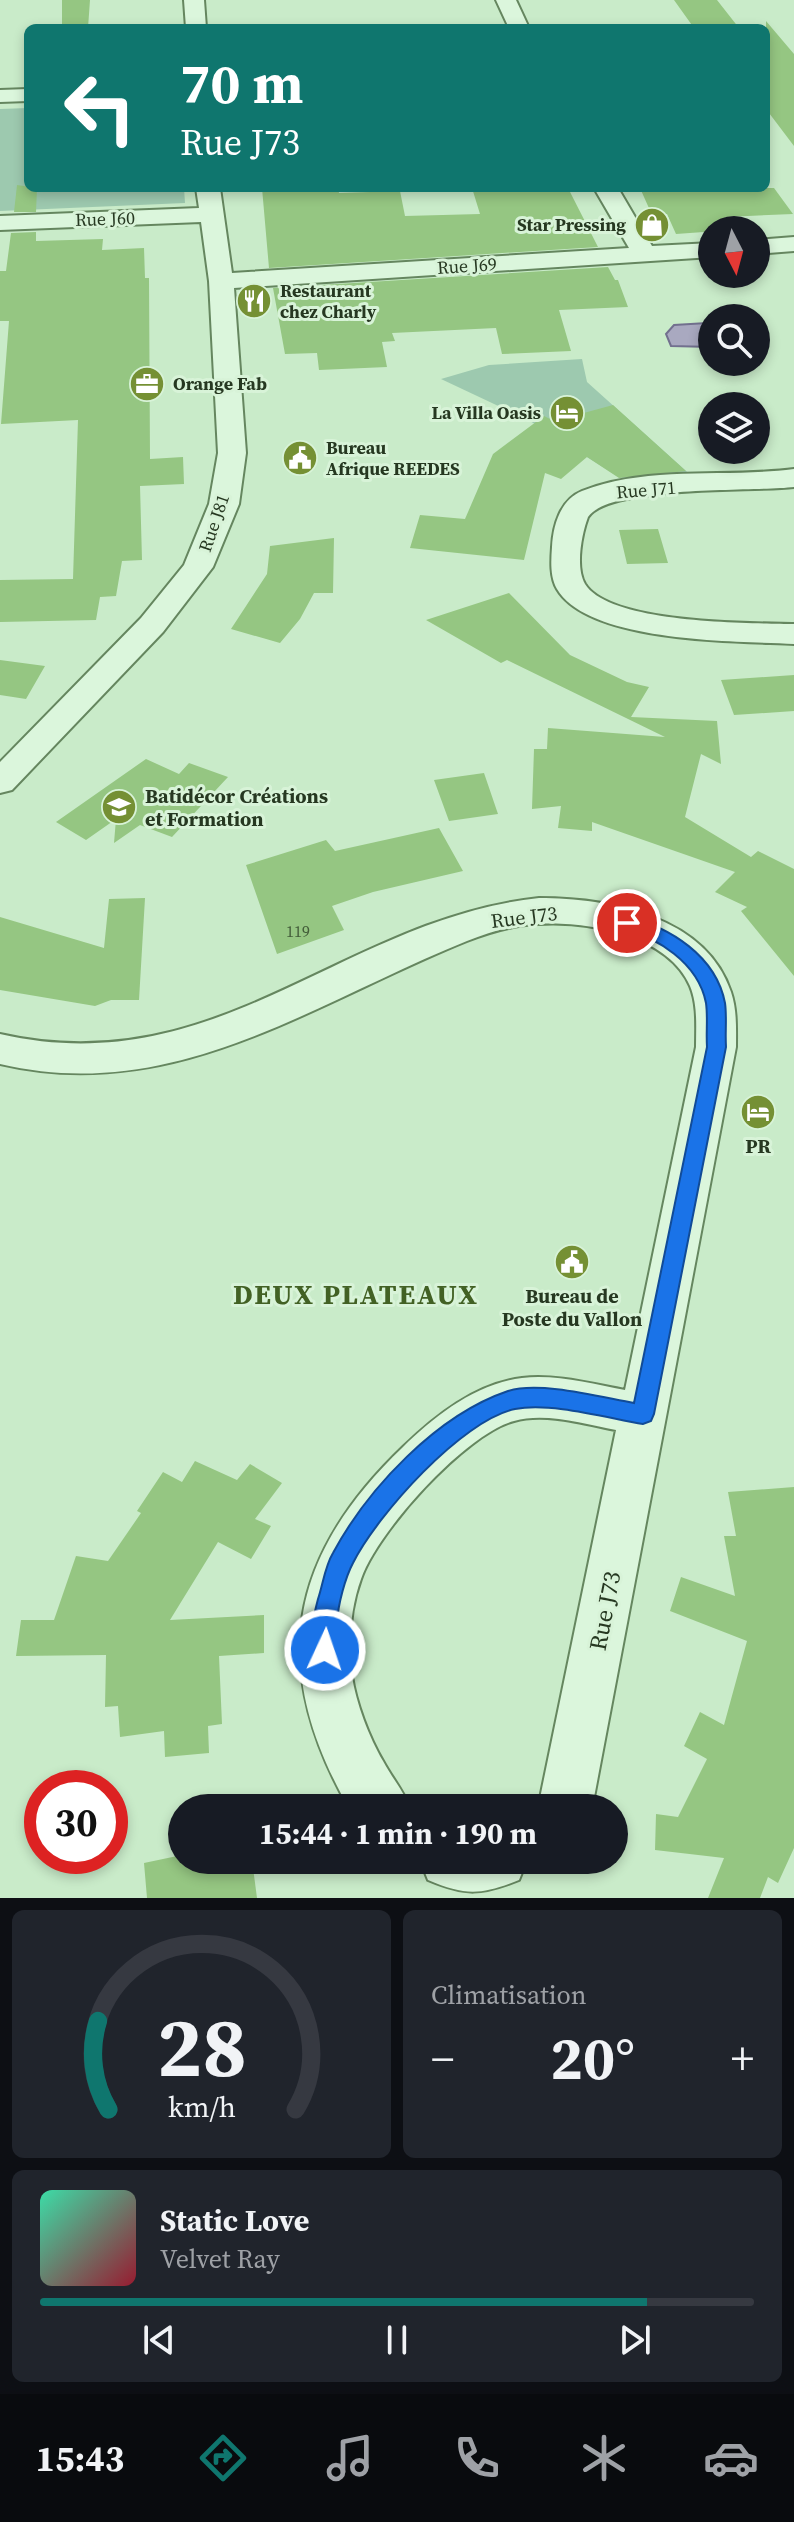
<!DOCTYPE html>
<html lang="fr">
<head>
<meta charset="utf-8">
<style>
  body { margin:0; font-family:"Source Serif 4",serif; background:#20242c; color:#f1f3f6; height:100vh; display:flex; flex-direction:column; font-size:30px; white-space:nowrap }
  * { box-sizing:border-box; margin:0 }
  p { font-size:26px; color:#9ea1a6 }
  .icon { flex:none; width:44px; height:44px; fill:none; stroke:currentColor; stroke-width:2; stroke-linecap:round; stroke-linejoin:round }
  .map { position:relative; height:1898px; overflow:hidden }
  .sheet { display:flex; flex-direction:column; gap:12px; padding:12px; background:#0d0f14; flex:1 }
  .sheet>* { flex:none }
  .guide { position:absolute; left:24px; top:24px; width:746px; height:168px; border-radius:12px; box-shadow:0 4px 12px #0003; background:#0f766e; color:#fff; overflow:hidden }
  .needle { width:52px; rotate:174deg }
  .buttons { position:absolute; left:698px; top:216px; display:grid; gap:16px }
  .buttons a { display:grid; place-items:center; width:72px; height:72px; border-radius:50%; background:#171b24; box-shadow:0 4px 12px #0003; font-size:40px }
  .speed { position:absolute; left:24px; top:1770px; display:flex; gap:16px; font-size:40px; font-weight:700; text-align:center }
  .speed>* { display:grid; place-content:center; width:104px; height:104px; border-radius:50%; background:#171b24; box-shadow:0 4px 12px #0003; line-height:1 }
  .speed .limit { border:12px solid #d22; background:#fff; color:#111 }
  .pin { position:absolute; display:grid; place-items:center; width:68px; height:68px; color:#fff; margin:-34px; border:4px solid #fff; border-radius:50%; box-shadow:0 2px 8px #0007 }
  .me { position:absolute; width:88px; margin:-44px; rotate:3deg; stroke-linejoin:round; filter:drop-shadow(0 0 6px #0008) }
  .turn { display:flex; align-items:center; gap:28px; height:168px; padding:0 24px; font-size:36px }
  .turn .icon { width:104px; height:104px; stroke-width:2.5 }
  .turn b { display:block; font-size:56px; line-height:68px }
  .big { font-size:60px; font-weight:700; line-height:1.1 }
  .sheet .widget { flex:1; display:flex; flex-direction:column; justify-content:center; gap:12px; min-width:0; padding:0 28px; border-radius:12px; background:#20242c }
  .sheet .dial { align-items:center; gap:0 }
  .dial svg { height:208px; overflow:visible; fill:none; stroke:#363941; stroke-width:7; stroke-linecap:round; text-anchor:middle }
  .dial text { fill:#f1f3f6; stroke:none }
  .song { display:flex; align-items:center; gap:24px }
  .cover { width:96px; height:96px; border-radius:12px; background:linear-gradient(135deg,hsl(160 70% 55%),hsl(350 70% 35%)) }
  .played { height:8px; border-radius:4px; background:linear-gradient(90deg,#0f766e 85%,#363941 85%) }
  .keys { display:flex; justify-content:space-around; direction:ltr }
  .heat { display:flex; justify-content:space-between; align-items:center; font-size:44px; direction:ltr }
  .sheet .tiles { flex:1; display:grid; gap:12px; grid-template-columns:1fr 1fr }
  .widget:last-child { grid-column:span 2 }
  .trip { position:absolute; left:168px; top:1794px; width:460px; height:80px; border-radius:40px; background:#171b24; box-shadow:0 4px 12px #0003; font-weight:700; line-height:80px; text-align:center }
  .menu { display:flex; height:128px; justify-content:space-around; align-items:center; background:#090b0e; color:#9ea1a6 }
  .menu .icon { width:56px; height:56px }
  .menu .active { color:#0f766e }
  .menu b { font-size:36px; color:#f1f3f6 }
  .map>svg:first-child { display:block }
  .green { fill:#9dc9af }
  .water { fill:#a9a9c0; stroke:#72708e; stroke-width:2 }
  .building { fill:#95c682 }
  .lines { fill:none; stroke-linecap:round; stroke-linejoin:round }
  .minor-casing { stroke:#65865f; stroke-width:4 }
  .minor { fill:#dbf6dc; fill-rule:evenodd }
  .route { fill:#1a73e8; stroke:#114b97; stroke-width:2 }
  .labels { text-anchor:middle; stroke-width:6; stroke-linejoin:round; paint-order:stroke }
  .number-label { font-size:16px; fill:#425c39 }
  .far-street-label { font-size:18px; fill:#263821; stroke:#d8f3d8 }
  .far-poi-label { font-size:18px; font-weight:bold; fill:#263821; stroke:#d8f3d8; text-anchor:start }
  .poi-label { font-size:20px; font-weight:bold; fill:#263821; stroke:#d8f3d8 }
  .street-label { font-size:20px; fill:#263821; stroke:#d8f3d8 }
  .near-street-label { font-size:24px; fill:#263821; stroke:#d8f3d8 }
  .district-label { font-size:28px; font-weight:bold; letter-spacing:2px; fill:#426124; stroke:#d8f3d8 }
</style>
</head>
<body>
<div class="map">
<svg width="794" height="1898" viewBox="0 0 794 1898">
  <rect width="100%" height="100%" fill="#c9ebc9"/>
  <path class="green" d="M28 108V188H184L185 203 0 211V109Z
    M582 359 587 382 696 480 625 481 530 421 441 379 489 365Z"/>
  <path class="water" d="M707 323 712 330V347L671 346 666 334 674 325Z"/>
  <path class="building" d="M62 0H90L88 28H62Z
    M674 0H717L739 28H694Z
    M766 21 794 54V146L766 109Z
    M17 185 37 188 36 212H14Z
    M262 188H338L339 193 400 191 405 216 480 214 472 188H568L598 247 269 268Z
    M640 188H774L793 214 725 217 731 230 676 234 667 214 652 215Z
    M36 232V241L103 239 102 250 144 248 145 278H149L150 459 183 457 184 484 140 486 142 560 122 561 116 596 100 597 96 620 0 622V580L73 579 78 420 1 424 9 321H0V271H6L11 233Z
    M608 267 615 280H618L628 307 559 310 571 351 502 354 496 328 392 333 395 341 382 342 387 367 319 370 317 353 285 354 273 288Z
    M613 405 686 471 619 478 587 457 561 479 545 473 524 560 410 548 420 515 465 519 493 454 544 416 552 420 574 408 580 414Z
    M658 529 668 563 627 564 619 530Z
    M334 538 333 593H314L300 619 280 643 231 629 267 574 270 546Z
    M509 593 570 655 627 682 649 687 631 717 717 721 721 764 701 754 685 817 751 857 758 851 794 869V976L741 911 747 907 715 892 735 872 592 822V831L558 828 561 806 532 809 534 749H547L548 728 665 737 507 660 501 663 426 620Z
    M0 660 45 666 26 699 0 695Z
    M794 675V711L734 715 721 680Z
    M146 759 179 774 189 763 228 777 172 837 140 825 114 843 116 819 86 840 56 822Z
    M484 773 498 814 449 821 434 780Z
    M439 828 463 871 373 892 332 906 344 930 277 954 246 865 326 840 335 851Z
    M145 898 139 1000H111L95 1006 0 990V917L104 948 109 899Z
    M195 1461 237 1480 250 1464 282 1483 255 1519 271 1526 251 1559 218 1542 170 1620 264 1615V1653L219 1656 222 1724 208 1726 209 1753 165 1757 164 1731 120 1737 118 1706 105 1707 106 1655 16 1656 21 1620H54L76 1556 108 1561 141 1513 137 1511 163 1472 182 1482Z
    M794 1487V1848L778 1883 768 1877 760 1898H708L724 1858 655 1850 656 1814 678 1817 707 1759 684 1746 700 1712 724 1725 747 1641 670 1611 681 1577 735 1596 724 1536H736L728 1492Z
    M182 1855V1860H252L257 1898H147L144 1863Z"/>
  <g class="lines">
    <g class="minor-casing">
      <path id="minor" d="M184 0H204L206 28H186Z
        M496 0H516L529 28H509Z
        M28 89V101L0 102V90Z
        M196 188H220L232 273 629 248 594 188H618L652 246 712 243V257L234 288 246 453 239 504 213 567 163 632 12 790 0 793V762L141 618 184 565 209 504 218 453 209 281 201 222 0 230V216L199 208Z
        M794 237V251L756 254V240Z
        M794 469V487C752 492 610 485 588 517 582 533 575 567 585 584 610 624 750 623 794 624V644C737 641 589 643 557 589 550 577 551 561 552 547 553 526 560 500 582 491 648 465 725 478 794 469Z
        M539 898C609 898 706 916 731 992 737 1010 736 1028 736 1047L592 1808H538L616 1430C585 1424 545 1412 514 1421 465 1434 377 1532 361 1579 350 1609 348 1644 352 1676 356 1703 369 1737 383 1761 392 1778 403 1790 410 1808H349C269 1668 287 1558 403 1447 435 1416 475 1384 522 1378 556 1374 592 1384 625 1390L696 1047C696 1027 698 1005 690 986 668 935 588 921 538 924 513 925 490 932 467 941 313 1003 174 1105 0 1064V1034C218 1084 342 919 539 898Z
        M420 1860H527L519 1880C481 1895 466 1896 428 1880Z"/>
    </g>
    <use href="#minor" class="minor"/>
  </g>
  <path class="route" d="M627 917C670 927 716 956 725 1003 727 1017 725 1033 726 1047L654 1414 651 1421 643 1424C607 1418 551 1402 515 1409 462 1420 377 1515 353 1563 345 1578 338 1605 337 1622 335 1635 339 1646 334 1658L325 1662 317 1658C308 1639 313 1618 318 1599 323 1584 325 1566 333 1553 368 1488 437 1415 508 1391 540 1381 600 1397 634 1403L707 1047C706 1033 708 1017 706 1003 698 962 657 938 621 927L618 923 621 919Z"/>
  <defs>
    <g id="shop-disc" transform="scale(1.8)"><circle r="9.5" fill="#759034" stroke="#d8f3d8"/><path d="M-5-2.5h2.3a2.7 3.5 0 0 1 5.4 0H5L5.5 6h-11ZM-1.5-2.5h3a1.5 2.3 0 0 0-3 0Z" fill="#fff"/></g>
    <g id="restaurant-disc" transform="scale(1.8)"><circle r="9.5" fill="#759034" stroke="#d8f3d8"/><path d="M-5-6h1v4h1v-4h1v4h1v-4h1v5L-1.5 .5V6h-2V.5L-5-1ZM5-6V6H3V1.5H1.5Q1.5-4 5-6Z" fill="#fff"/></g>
    <g id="office-disc" transform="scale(1.8)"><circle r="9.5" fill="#759034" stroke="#d8f3d8"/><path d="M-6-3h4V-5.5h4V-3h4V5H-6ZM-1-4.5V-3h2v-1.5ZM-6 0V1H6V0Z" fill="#fff"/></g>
    <g id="hotel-disc" transform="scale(1.8)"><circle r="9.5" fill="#759034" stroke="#d8f3d8"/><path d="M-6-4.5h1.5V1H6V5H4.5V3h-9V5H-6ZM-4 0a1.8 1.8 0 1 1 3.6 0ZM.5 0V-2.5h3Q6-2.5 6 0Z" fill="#fff"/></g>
    <g id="civic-disc" transform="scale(1.8)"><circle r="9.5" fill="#759034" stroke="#d8f3d8"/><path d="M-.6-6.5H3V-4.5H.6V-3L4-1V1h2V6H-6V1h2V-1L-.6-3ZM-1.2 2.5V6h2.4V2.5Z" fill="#fff"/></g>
    <g id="university-disc" transform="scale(1.8)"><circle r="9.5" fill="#759034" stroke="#d8f3d8"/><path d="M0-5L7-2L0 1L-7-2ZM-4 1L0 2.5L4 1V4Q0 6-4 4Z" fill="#fff"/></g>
  </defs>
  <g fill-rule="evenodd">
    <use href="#shop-disc" x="652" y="225"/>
    <use href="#restaurant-disc" x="254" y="301"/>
    <use href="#office-disc" x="147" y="384"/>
    <use href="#hotel-disc" x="567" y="413"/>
    <use href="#civic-disc" x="300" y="458"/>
    <use href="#university-disc" x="119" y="807"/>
    <use href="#hotel-disc" x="758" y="1112"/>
    <use href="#civic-disc" x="572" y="1262"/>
  </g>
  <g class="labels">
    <g class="number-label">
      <text x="298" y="937">119</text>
    </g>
    <g class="far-street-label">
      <text transform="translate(105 219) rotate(-2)" y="6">Rue J60</text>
      <text transform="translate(467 266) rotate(-4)" y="6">Rue J69</text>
      <text transform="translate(646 490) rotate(-5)" y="6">Rue J71</text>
      <text transform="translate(214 523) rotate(-71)" y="6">Rue J81</text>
    </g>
    <g class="far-poi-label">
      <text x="626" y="231" text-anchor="end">Star Pressing</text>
      <text x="280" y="297">Restaurant<tspan x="280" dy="21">chez Charly</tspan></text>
      <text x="173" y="390">Orange Fab</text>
      <text x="541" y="419" text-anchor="end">La Villa Oasis</text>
      <text x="326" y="454">Bureau<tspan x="326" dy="21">Afrique REEDES</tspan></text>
    </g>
    <g class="poi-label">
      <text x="145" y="803" text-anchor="start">Batidécor Créations<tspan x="145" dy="23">et Formation</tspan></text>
      <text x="758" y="1153">PR</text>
      <text x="572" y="1303">Bureau de<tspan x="572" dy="23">Poste du Vallon</tspan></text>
    </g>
    <g class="street-label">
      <text transform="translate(524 917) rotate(-7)" y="7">Rue J73</text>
    </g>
    <g class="near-street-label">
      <text transform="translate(605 1611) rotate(-79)" y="8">Rue J73</text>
    </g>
    <g class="district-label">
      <text x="356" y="1304">DEUX PLATEAUX</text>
    </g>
  </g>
</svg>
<div class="buttons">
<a><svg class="needle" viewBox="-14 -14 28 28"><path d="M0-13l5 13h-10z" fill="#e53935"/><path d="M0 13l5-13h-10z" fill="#9ea1a6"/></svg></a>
<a><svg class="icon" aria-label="search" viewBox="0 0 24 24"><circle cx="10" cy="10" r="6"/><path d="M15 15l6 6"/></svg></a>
<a><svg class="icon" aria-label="layers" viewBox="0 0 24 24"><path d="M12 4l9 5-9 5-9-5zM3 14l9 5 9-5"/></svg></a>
</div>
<div class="speed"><div class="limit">30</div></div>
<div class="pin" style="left:627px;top:923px;background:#d93025"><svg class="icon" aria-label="arrive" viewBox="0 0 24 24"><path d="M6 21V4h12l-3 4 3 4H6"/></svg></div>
<svg class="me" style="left:325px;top:1650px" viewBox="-20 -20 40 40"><circle r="17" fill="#1a73e8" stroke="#fff" stroke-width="3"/><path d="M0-11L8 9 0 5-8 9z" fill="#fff"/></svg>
<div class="trip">15:44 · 1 min · 190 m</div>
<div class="guide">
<div class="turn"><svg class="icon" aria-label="left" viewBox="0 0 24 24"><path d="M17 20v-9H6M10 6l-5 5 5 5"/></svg><div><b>70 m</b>Rue J73</div></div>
</div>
</div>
<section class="sheet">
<div class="tiles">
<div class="widget dial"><svg viewBox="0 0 100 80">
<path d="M14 69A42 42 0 1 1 86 69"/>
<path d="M14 69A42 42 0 0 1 10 35" stroke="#0f766e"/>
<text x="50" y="56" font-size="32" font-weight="700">28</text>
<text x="50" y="72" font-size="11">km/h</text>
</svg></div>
<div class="widget"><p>Climatisation</p>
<div class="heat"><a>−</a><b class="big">20°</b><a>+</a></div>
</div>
<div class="widget">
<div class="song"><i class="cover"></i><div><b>Static Love</b><p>Velvet Ray</p></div></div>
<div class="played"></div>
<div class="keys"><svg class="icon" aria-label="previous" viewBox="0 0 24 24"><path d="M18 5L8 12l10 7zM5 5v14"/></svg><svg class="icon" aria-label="pause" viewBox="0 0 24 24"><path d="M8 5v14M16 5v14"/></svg><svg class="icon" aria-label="next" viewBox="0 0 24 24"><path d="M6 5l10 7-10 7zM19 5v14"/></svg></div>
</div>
</div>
</section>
<nav class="menu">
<b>15:43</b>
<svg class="icon active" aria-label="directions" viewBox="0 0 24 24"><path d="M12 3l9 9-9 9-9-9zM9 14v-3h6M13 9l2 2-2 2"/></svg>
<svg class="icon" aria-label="music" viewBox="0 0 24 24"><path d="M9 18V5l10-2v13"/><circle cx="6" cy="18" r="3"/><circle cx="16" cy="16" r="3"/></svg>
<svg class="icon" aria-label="phone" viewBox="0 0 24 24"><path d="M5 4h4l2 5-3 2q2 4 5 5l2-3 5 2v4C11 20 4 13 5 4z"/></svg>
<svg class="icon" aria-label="climate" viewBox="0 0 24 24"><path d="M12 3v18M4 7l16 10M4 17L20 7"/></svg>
<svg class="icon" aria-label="car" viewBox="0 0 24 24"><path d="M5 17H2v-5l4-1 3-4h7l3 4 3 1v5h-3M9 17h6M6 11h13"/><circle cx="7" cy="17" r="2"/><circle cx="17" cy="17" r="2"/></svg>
</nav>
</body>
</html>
